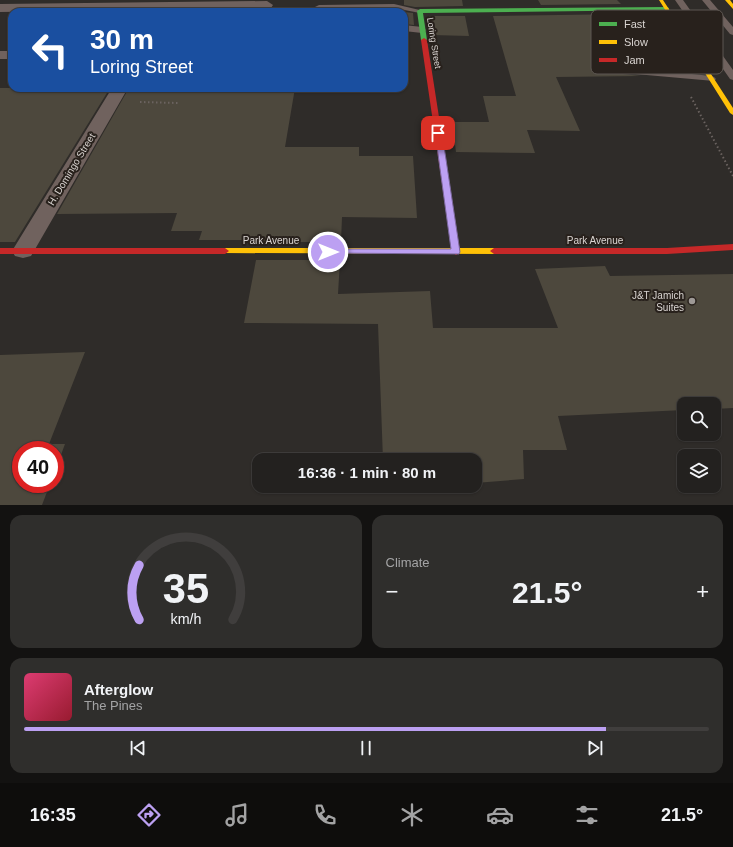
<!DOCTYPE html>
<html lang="en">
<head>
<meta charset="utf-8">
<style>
  body { margin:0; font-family:Helvetica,sans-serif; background:#2f2e2c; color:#f1f3f6; height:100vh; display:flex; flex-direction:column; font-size:15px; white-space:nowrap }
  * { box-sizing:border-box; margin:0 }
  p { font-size:13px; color:#a3a3a4 }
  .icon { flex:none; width:22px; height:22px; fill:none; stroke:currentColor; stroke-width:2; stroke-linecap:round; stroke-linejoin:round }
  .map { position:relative; height:505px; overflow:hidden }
  .drawer { display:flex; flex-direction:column; gap:10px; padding:10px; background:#131211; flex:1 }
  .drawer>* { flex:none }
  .guide { position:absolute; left:8px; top:8px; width:400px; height:84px; border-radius:12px; box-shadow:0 1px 3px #0004,0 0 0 1px #403e3d; background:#1a4fa0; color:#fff; overflow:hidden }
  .controls { position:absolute; left:677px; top:397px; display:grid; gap:8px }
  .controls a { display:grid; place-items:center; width:44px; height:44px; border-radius:8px; background:#23211f; box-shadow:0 1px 3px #0004,0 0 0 1px #403e3d; font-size:20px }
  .speed { position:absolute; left:12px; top:441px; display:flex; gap:8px; font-size:20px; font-weight:700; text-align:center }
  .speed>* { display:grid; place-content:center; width:52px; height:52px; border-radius:50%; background:#23211f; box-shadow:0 1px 3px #0004,0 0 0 1px #403e3d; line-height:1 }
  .speed .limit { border:6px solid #d22; background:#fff; color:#111 }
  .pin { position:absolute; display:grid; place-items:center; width:34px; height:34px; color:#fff; margin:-17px; border-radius:8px; box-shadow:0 2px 6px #0006 }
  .me { position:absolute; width:44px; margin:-22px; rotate:90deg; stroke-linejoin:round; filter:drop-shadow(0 0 3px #0008) }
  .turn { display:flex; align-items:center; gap:14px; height:84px; padding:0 16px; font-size:18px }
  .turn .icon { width:52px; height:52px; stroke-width:2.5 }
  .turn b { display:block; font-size:28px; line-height:34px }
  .big { font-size:30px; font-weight:700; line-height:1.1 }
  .drawer .widget { flex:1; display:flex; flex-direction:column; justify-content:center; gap:6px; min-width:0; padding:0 14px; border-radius:12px; background:#2f2e2c }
  .drawer .dial { align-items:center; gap:0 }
  .dial svg { height:104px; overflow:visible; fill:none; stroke:#403e3d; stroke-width:7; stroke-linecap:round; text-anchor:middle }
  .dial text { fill:#f1f3f6; stroke:none }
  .song { display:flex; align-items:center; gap:12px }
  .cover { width:48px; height:48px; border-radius:6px; background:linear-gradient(135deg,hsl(340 70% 55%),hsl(350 70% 35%)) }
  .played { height:4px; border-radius:2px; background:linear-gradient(90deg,#bca0f2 85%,#403e3d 85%) }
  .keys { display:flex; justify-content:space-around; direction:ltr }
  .heat { display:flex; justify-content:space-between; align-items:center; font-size:22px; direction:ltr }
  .drawer .tiles { flex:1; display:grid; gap:10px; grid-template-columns:1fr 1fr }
  .widget:last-child { grid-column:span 2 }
  .trip { position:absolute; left:252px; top:453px; width:230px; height:40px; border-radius:12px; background:#23211f; box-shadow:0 1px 3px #0004,0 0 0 1px #403e3d; font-weight:700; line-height:40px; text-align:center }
  .dock { display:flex; height:64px; justify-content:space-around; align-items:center; background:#0e0d0c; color:#a3a3a4 }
  .dock .icon { width:28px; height:28px }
  .dock .current { color:#bca0f2 }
  .dock b { font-size:18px; color:#f1f3f6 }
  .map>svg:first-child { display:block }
  .building { fill:#4d483d }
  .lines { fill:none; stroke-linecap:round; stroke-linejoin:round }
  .path { stroke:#6b6360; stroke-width:2; stroke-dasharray:1.5 2.5; stroke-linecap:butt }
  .lane { fill:#70625e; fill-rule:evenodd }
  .street { fill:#70625e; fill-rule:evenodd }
  .fast { fill:#4caf50; fill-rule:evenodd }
  .slow { fill:#ffc107; fill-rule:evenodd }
  .jam { fill:#c62828; fill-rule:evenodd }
  .route { fill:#bca0f2; stroke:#7a689d }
  .poi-dot { fill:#9e9996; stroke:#28211c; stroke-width:1.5 }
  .labels { text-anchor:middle; stroke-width:4; stroke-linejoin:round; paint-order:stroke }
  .far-street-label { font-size:9px; fill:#d9d4d1; stroke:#28211c }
  .street-label { font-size:10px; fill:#d9d4d1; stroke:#28211c }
  .poi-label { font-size:10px; fill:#d9d4d1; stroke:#28211c; text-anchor:end }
  .key { fill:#28211c; stroke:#5d5752; stroke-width:1 }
  .key-label { font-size:11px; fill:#d9d4d1 }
</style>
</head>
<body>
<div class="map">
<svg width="733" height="505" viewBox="0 0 733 505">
  <rect width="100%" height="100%" fill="#2f2c29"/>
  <path class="building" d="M404 0H462L463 6 415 7 404 5Z
    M538 0H617L621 4 541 5Z
    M404 12 413 13 414 25 404 24Z
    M628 14 647 38H622L628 47 609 50 604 59 610 67 623 74 641 76 556 77 580 131 527 130 535 153 456 152 452 122H489L483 96H516L493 16Z
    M429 16H465L469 36 432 35Z
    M0 88H110L15 242H0Z
    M129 88H295L285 147H359V156H413L417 218 342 217 341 242H260V240H199L202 231H171L177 213 57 214Z
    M256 260H340L338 294 430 291 433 328H558L535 269 605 266 610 276 733 274V408L714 409V404H684V410L558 416 567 450H523L524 479 475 483V460H383L378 324 244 323Z
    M85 352 49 444H65L55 471V450H21V484H50L42 505H0V355Z
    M383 486H428L383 489Z"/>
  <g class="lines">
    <path class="path" d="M691 97 733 176
      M140 102 178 103"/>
    <path class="lane" d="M675 0H683L733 70V80L730 79Z
      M702 0H710L733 27V35L730 34Z
      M394 4 424 11 420 13 394 8 319 9 315 7 319 5Z
      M404 25 422 27 426 30 422 33 404 31Z
      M691 43 695 46 694 48 616 55 615 58 617 62 626 67 711 76 714 77 716 79 714 81 624 73 611 66 605 58 609 51 612 50Z"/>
    <path class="street" d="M267 1 273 5 271 8 0 12V4Z
      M0 51H12V59H0Z
      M112 88H128L34 251 31 256 23 258 15 256 12 251Z"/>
    <path class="fast" d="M667 7 669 8V10L423 13 427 40 424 42 421 40 417 11 420 9Z"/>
    <path class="slow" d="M659 0H663L733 108V115L730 113Z
      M725 0H730L733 4V9Z
      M225 248H494L498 251 494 254 222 253 221 251 222 249Z"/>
    <path class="jam" d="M424 38 427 40 460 252 456 255 452 252 421 40Z
      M733 244V250L667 254H494L490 251 494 248H667Z
      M0 248H225L229 251 225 254H0Z"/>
  </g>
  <path class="route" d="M435 132 442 133 460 252 459 254 325 253 324 252 328 249H451Z"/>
  <circle class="poi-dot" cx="692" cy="301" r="4"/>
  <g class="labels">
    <g class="far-street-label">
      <text transform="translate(434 43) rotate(81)" y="3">Loring Street</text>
    </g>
    <g class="street-label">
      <text transform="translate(71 169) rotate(-59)" y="4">H. Domingo Street</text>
      <text x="271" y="244">Park Avenue</text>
      <text x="595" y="244">Park Avenue</text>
    </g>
    <g class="poi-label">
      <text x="684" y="299">J&amp;T Jamich<tspan x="684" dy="12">Suites</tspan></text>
    </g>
  </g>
  <rect x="591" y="10" width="132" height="64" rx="6" class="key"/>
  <rect x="599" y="22" width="18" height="4" fill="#4caf50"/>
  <rect x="599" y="40" width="18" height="4" fill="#ffc107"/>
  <rect x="599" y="58" width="18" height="4" fill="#c62828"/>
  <g class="key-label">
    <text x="624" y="28">Fast</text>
    <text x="624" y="46">Slow</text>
    <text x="624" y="64">Jam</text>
  </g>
</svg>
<div class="controls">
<a><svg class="icon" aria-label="search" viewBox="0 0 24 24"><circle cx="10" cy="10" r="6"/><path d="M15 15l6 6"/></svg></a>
<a><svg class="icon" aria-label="layers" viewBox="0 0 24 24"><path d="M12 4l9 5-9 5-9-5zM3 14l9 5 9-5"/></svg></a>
</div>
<div class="speed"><div class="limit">40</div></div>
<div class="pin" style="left:438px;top:133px;background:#d93025"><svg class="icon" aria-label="arrive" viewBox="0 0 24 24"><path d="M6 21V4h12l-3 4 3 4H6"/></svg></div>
<svg class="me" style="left:328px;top:252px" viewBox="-20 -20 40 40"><circle r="17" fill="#bca0f2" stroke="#fff" stroke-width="3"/><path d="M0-11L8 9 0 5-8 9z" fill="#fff"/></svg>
<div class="trip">16:36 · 1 min · 80 m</div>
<div class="guide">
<div class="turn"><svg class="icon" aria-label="left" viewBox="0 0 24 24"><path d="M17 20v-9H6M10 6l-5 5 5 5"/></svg><div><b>30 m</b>Loring Street</div></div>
</div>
</div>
<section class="drawer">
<div class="tiles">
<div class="widget dial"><svg viewBox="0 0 100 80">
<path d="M14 69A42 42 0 1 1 86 69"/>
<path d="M14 69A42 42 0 0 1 14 27" stroke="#bca0f2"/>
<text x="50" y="56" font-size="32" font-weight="700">35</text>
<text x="50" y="72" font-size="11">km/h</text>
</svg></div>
<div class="widget"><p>Climate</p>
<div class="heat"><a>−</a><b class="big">21.5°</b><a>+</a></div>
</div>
<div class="widget">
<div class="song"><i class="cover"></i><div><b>Afterglow</b><p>The Pines</p></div></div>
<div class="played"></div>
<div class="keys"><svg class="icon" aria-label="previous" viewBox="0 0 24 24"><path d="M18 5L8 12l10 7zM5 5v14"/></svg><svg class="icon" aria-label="pause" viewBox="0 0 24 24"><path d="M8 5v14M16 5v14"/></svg><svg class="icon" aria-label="next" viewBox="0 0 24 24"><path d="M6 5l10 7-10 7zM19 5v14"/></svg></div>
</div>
</div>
</section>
<nav class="dock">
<b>16:35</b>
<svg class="icon current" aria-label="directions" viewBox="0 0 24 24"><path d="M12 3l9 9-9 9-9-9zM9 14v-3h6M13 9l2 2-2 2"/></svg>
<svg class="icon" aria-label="music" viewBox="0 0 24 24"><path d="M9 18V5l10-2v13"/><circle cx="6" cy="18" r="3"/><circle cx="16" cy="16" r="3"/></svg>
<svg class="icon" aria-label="phone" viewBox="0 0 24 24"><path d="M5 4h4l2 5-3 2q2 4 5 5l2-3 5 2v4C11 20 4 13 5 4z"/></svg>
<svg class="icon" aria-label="climate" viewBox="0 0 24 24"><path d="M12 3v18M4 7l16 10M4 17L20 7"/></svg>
<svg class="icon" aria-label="car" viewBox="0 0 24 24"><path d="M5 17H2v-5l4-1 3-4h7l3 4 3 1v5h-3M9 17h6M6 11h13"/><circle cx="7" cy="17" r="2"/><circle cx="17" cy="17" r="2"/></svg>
<svg class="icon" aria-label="filters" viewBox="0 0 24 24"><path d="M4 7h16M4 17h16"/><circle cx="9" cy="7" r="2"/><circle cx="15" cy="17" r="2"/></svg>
<b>21.5°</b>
</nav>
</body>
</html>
